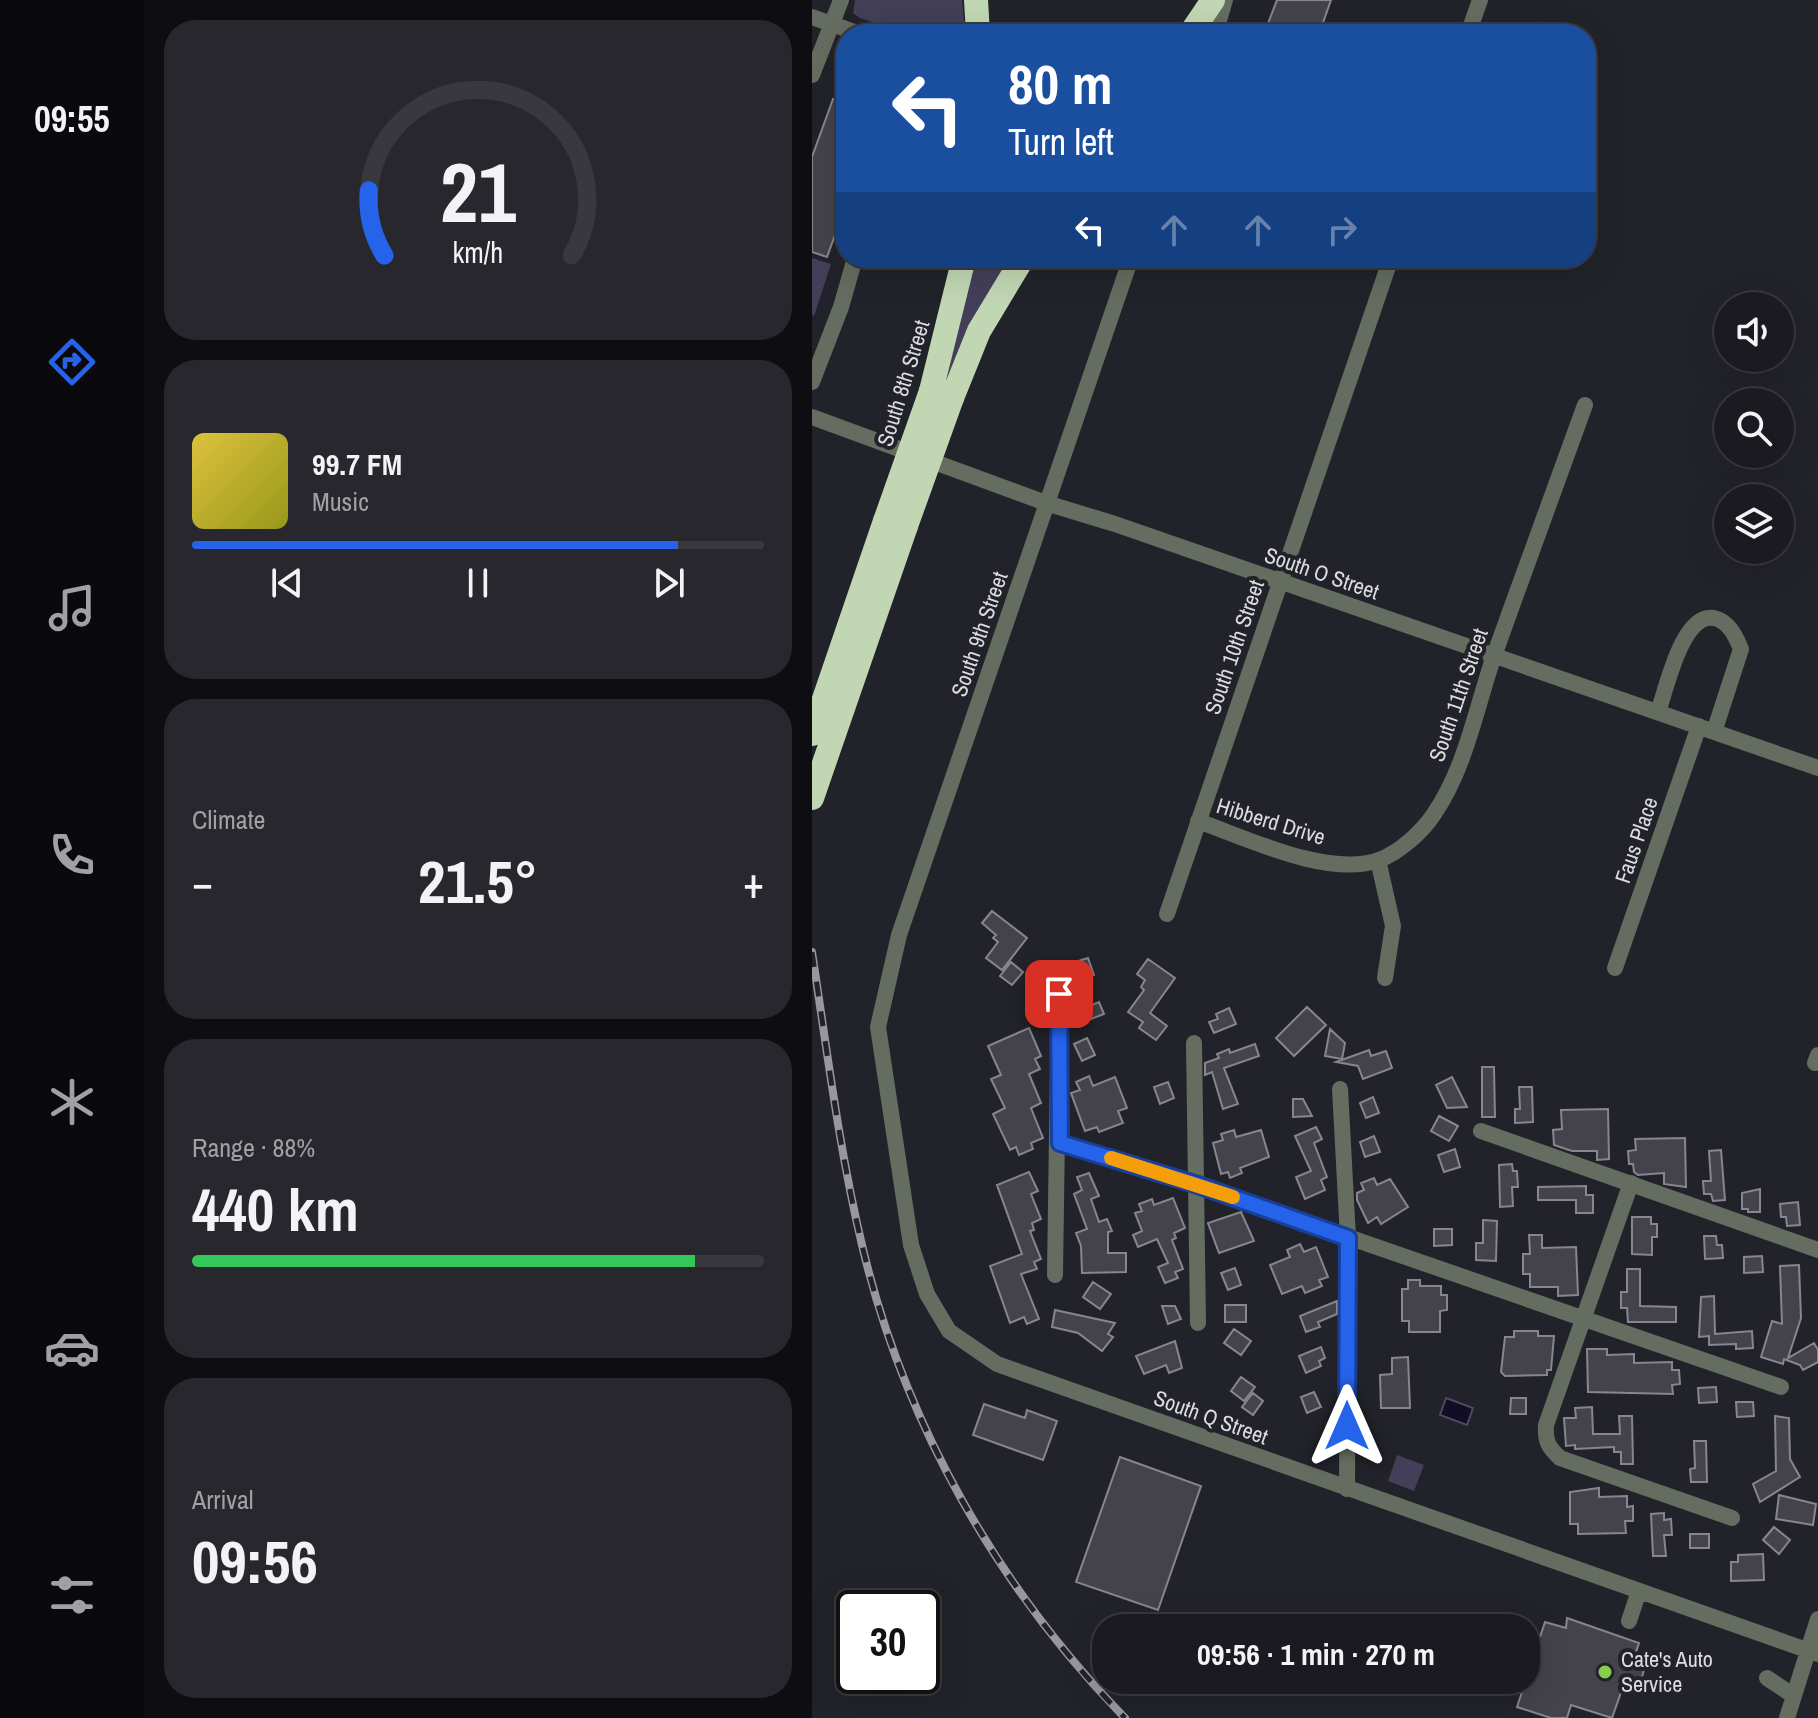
<!DOCTYPE html>
<html lang="en">
<head>
<meta charset="utf-8">
<style>
  body { margin:0; font-family:"Archivo Narrow",sans-serif; background:#27272d; color:#f1f3f6; height:100vh; display:flex; flex-direction:column; font-size:30px; white-space:nowrap }
  * { box-sizing:border-box; margin:0 }
  p { font-size:26px; color:#9fa1a5 }
  .icon { flex:none; width:44px; height:44px; fill:none; stroke:currentColor; stroke-width:2; stroke-linecap:round; stroke-linejoin:round }
  .map { position:relative; flex:1; overflow:hidden }
  .drawer { display:flex; flex-direction:column; gap:20px; padding:20px; background:#0e0e12; width:668px }
  .drawer>* { flex:none }
  .hud { position:absolute; left:24px; top:24px; width:760px; height:244px; border-radius:32px; box-shadow:0 8px 32px #0002,0 0 0 2px #38383e; background:#1a4fa0; color:#fff; overflow:hidden }
  .tools { position:absolute; left:902px; top:292px; display:grid; gap:16px }
  .tools a { display:grid; place-items:center; width:80px; height:80px; border-radius:50%; background:#1a1a20; box-shadow:0 8px 32px #0002,0 0 0 2px #38383e; font-size:40px }
  .speed { position:absolute; left:24px; top:1590px; display:flex; gap:16px; font-size:40px; font-weight:700; text-align:center }
  .speed>* { display:grid; place-content:center; width:104px; height:104px; border-radius:50%; background:#1a1a20; box-shadow:0 8px 32px #0002,0 0 0 2px #38383e; line-height:1 }
  .speed .limit { border:4px solid #111; border-radius:12px; background:#fff; color:#111 }
  .pin { position:absolute; display:grid; place-items:center; width:68px; height:68px; color:#fff; margin:-34px; border-radius:16px; box-shadow:0 4px 12px #0006 }
  .me { position:absolute; width:88px; margin:-44px; rotate:0deg; stroke-linejoin:round; filter:drop-shadow(0 0 6px #0008) }
  .turn { display:flex; align-items:center; gap:28px; height:168px; padding:0 40px; font-size:36px }
  .turn .icon { width:104px; height:104px; stroke-width:2.5 }
  .turn b { display:block; font-size:56px; line-height:68px }
  .lanes { display:flex; align-items:center; height:76px; padding:0 40px; background:#0003; justify-content:center; gap:40px; direction:ltr }
  .lanes .off { opacity:.35 }
  .big { font-size:60px; font-weight:700; line-height:1.1 }
  .drawer .widget { flex:1; display:flex; flex-direction:column; justify-content:center; gap:12px; min-width:0; padding:0 28px; border-radius:32px; background:#27272d }
  .drawer .dial { align-items:center; gap:0 }
  .dial svg { height:208px; overflow:visible; fill:none; stroke:#38383e; stroke-width:7; stroke-linecap:round; text-anchor:middle }
  .dial text { fill:#f1f3f6; stroke:none }
  .song { display:flex; align-items:center; gap:24px }
  .cover { width:96px; height:96px; border-radius:12px; background:linear-gradient(135deg,hsl(50 70% 55%),hsl(60 70% 35%)) }
  .played { height:8px; border-radius:4px; background:linear-gradient(90deg,#2563eb 85%,#38383e 85%) }
  .keys { display:flex; justify-content:space-around; direction:ltr }
  .heat { display:flex; justify-content:space-between; align-items:center; font-size:44px; direction:ltr }
  .charge { height:12px; border-radius:6px; background:linear-gradient(90deg,#34c759 88%,#38383e 0) }
  .trip { position:absolute; left:280px; top:1614px; width:448px; height:80px; border-radius:32px; background:#1a1a20; box-shadow:0 8px 32px #0002,0 0 0 2px #38383e; font-weight:700; line-height:80px; text-align:center }
  main { display:flex; flex:1; min-height:0 }
  .tabs { display:flex; flex-direction:column; width:144px; justify-content:space-around; align-items:center; background:#0a0a0d; color:#9fa1a5 }
  .tabs .icon { width:56px; height:56px }
  .tabs .current { color:#2563eb }
  .tabs b { font-size:36px; color:#f1f3f6 }
  .map>svg:first-child { display:block }
  .green { fill:#433f59 }
  .water { fill:#120c27; stroke:#4e4a5e; stroke-width:2 }
  .building { fill:#44434c; stroke:#878690; stroke-width:2 }
  .lines { fill:none; stroke-linecap:round; stroke-linejoin:round }
  .minor { stroke:#646d5f; stroke-width:16 }
  .highway { stroke:#c1d7b3; stroke-width:24 }
  .rail-casing { stroke:#97979d; stroke-width:8 }
  .rail { stroke:#22222a; stroke-width:5; stroke-dasharray:15; stroke-linecap:butt }
  .highway-bridge { stroke:#c1d7b3; stroke-width:24 }
  .route-casing { stroke:#184099; stroke-width:20 }
  .route { stroke:#2563eb; stroke-width:14 }
  .slow { stroke:#f59e0b; stroke-width:14 }
  .poi-dot { fill:#86cf4c; stroke:#22222a; stroke-width:3 }
  .labels { text-anchor:middle; stroke-width:8; stroke-linejoin:round; paint-order:stroke }
  .street-label { font-size:22px; fill:#dbdbe0; stroke:#22222a }
  .poi-label { font-size:22px; fill:#dbdbe0; stroke:#22222a; text-anchor:start }
</style>
</head>
<body>
<main>
<nav class="tabs">
<b>09:55</b>
<svg class="icon current" aria-label="directions" viewBox="0 0 24 24"><path d="M12 3l9 9-9 9-9-9zM9 14v-3h6M13 9l2 2-2 2"/></svg>
<svg class="icon" aria-label="music" viewBox="0 0 24 24"><path d="M9 18V5l10-2v13"/><circle cx="6" cy="18" r="3"/><circle cx="16" cy="16" r="3"/></svg>
<svg class="icon" aria-label="phone" viewBox="0 0 24 24"><path d="M5 4h4l2 5-3 2q2 4 5 5l2-3 5 2v4C11 20 4 13 5 4z"/></svg>
<svg class="icon" aria-label="climate" viewBox="0 0 24 24"><path d="M12 3v18M4 7l16 10M4 17L20 7"/></svg>
<svg class="icon" aria-label="car" viewBox="0 0 24 24"><path d="M5 17H2v-5l4-1 3-4h7l3 4 3 1v5h-3M9 17h6M6 11h13"/><circle cx="7" cy="17" r="2"/><circle cx="17" cy="17" r="2"/></svg>
<svg class="icon" aria-label="filters" viewBox="0 0 24 24"><path d="M4 7h16M4 17h16"/><circle cx="9" cy="7" r="2"/><circle cx="15" cy="17" r="2"/></svg>
</nav>
<section class="drawer">
<div class="widget dial"><svg viewBox="0 0 100 80">
<path d="M14 69A42 42 0 1 1 86 69"/>
<path d="M14 69A42 42 0 0 1 8 44" stroke="#2563eb"/>
<text x="50" y="56" font-size="32" font-weight="700">21</text>
<text x="50" y="72" font-size="11">km/h</text>
</svg></div>
<div class="widget">
<div class="song"><i class="cover"></i><div><b>99.7 FM</b><p>Music</p></div></div>
<div class="played"></div>
<div class="keys"><svg class="icon" aria-label="previous" viewBox="0 0 24 24"><path d="M18 5L8 12l10 7zM5 5v14"/></svg><svg class="icon" aria-label="pause" viewBox="0 0 24 24"><path d="M8 5v14M16 5v14"/></svg><svg class="icon" aria-label="next" viewBox="0 0 24 24"><path d="M6 5l10 7-10 7zM19 5v14"/></svg></div>
</div>
<div class="widget"><p>Climate</p>
<div class="heat"><a>−</a><b class="big">21.5°</b><a>+</a></div>
</div>
<div class="widget"><p>Range · 88%</p><b class="big">440 km</b><div class="charge"></div></div>
<div class="widget"><p>Arrival</p><b class="big">09:56</b></div>
</section>
<div class="map">
<svg width="1006" height="1718" viewBox="0 0 1006 1718">
  <rect width="100%" height="100%" fill="#22222a"/>
  <path class="green" d="M43 0H150L153 31 96 34 48 18 41 13Z
    M0 258 19 264 2 316 0 315Z
    M161 258H201L136 379 133 378Z
    M585 1455 612 1465 602 1491 576 1481Z"/>
  <path class="water" d="M634 1398 661 1408 655 1425 628 1415Z"/>
  <path class="building" d="M465 0H519L507 34H452Z
    M21 99 34 103V205L15 257 0 252V157Z
    M180 911 215 938 190 970 174 958 186 942 181 938 184 935 170 923Z
    M276 958 282 975 265 981 263 962Z
    M336 959 363 978 338 1013 355 1026 344 1040 327 1028 331 1022 316 1012 332 990 329 987 333 980 325 974Z
    M199 962 211 972 200 985 188 976Z
    M277 998 280 1005 287 1002 292 1014 263 1025 258 1013 268 1009 265 1003Z
    M495 1007 514 1025 482 1056 464 1038Z
    M417 1008 424 1024 402 1033 397 1022 406 1019 404 1014Z
    M217 1028 229 1056 223 1059 228 1069 217 1074 229 1103 219 1108 231 1138 219 1143 221 1149 207 1155 204 1147 198 1150 181 1114 193 1108 179 1079 189 1075 176 1046Z
    M518 1029 533 1043 530 1059 513 1056Z
    M275 1038 283 1055 270 1061 262 1044Z
    M443 1044 447 1056 412 1068 426 1104 411 1109 400 1072 393 1075V1063L407 1058 405 1054 417 1049 418 1053Z
    M557 1050 559 1056 574 1051 580 1068 551 1079 546 1066 524 1062Z
    M670 1067H682L683 1117H670Z
    M277 1076 281 1086 303 1077 315 1108 306 1111 311 1123 287 1132 285 1127 273 1131 259 1093 268 1090 264 1082Z
    M640 1077 655 1107 635 1108 624 1085Z
    M356 1082 362 1098 348 1104 342 1087Z
    M707 1087H720L721 1122 703 1123V1109H708Z
    M561 1097 567 1113 554 1118 548 1103Z
    M481 1099H491L500 1116 481 1117Z
    M796 1109 797 1159 785 1160V1151H760L742 1145 741 1130 750 1129 749 1110Z
    M627 1116 646 1126 637 1141 619 1131Z
    M504 1127 510 1139 502 1143 515 1177 509 1180 513 1190 493 1199 484 1177 499 1171 483 1136Z
    M422 1130 424 1137 449 1130 457 1157 428 1168 430 1173 418 1178 416 1172 409 1174 401 1143 411 1140 409 1134Z
    M562 1136 568 1152 553 1157 548 1142Z
    M873 1138 874 1187 852 1184V1173L826 1175 822 1172 821 1164H817L816 1151 824 1150 823 1139Z
    M643 1149 648 1167 632 1172 626 1155Z
    M909 1150 913 1200 901 1201 899 1194H892L891 1181H899L897 1151Z
    M700 1164 701 1171H705L706 1187H700L701 1206 688 1207 687 1165Z
    M217 1172 226 1191 219 1194 229 1219 220 1223 222 1230 218 1231 229 1259 222 1262 225 1269 209 1274 227 1319 215 1324 212 1317 198 1323 178 1266 210 1254 185 1185Z
    M277 1173 287 1196 279 1199 287 1222 295 1219 300 1231 296 1232V1253H314V1272L270 1273 269 1246 264 1233 275 1229 262 1194 270 1190 265 1177Z
    M562 1178 565 1185 578 1179 596 1207 569 1224 565 1217 556 1223 545 1200V1193L552 1190 549 1183Z
    M774 1186V1195H781V1213H764V1200H726V1187Z
    M948 1189V1212H936V1209H930V1193Z
    M361 1198 373 1228 362 1233 364 1238 360 1240 371 1269 363 1272 366 1278 353 1283 346 1267 356 1263 345 1239 326 1247 321 1235 330 1231 323 1213 330 1211 327 1204 340 1199 342 1205Z
    M986 1202 988 1225 975 1226 974 1217H969L968 1204Z
    M429 1212 442 1241 407 1253 396 1223Z
    M820 1217H839V1224H845V1237H840V1255L820 1254Z
    M671 1220 685 1221 684 1261 664 1260V1243H671Z
    M622 1229H640V1245L622 1246Z
    M717 1235H730V1248L764 1247 766 1295 746 1296V1287H718V1274H711V1254H718Z
    M892 1236H904L905 1245H910L911 1258 893 1259Z
    M488 1244 492 1252 504 1247 516 1277 507 1280 510 1286 493 1293 490 1286 470 1294 458 1265 478 1257 475 1250Z
    M950 1256 951 1272 932 1273V1257Z
    M987 1265 989 1318 976 1358 1002 1343 1006 1350V1362L991 1370 988 1365 972 1359 971 1364 949 1357 960 1321 970 1324 968 1266Z
    M423 1268 429 1285 416 1290 409 1273Z
    M815 1269H828V1306L864 1307V1322H816L815 1308H809V1292H815Z
    M596 1280H608V1286H629V1295H635V1310L628 1311V1332H597V1321H590V1289H596Z
    M281 1282 299 1294 288 1309 271 1297Z
    M902 1296 903 1334 940 1331 941 1348 924 1349V1344L897 1345V1336L887 1337 889 1297Z
    M525 1301V1314L506 1322 508 1327 494 1332 488 1316Z
    M413 1305H434V1322H413Z
    M350 1306H363L369 1319 356 1324Z
    M243 1310 303 1323 296 1334 301 1337 290 1351 266 1333 240 1327Z
    M422 1329 439 1341 429 1355 412 1343Z
    M702 1331H726V1336H742L739 1370H735V1375L693 1376 689 1372 693 1337H702Z
    M363 1341 370 1368 357 1373 354 1365 332 1374 324 1356Z
    M509 1347 513 1358 507 1361 509 1366 494 1373 487 1356Z
    M775 1349H795V1355L822 1354V1363L860 1362V1370H867L868 1384 860 1385 861 1394 776 1392Z
    M596 1357 598 1408H569L568 1375 580 1374V1358Z
    M429 1377 443 1387 432 1401 419 1391Z
    M904 1387 905 1402 887 1403 886 1388Z
    M502 1392 509 1407 495 1413 489 1397Z
    M441 1393 451 1401 441 1415 430 1407Z
    M699 1398H714V1414H698Z
    M924 1402H941L942 1416 925 1417Z
    M172 1404 213 1418 215 1410 245 1421 231 1460 161 1435Z
    M780 1407 781 1434H808L807 1416H820L821 1464H809V1452H802V1447L763 1449V1445L754 1446 752 1418H764L763 1408Z
    M963 1416 977 1418 978 1459 988 1477 948 1502 941 1484 964 1471Z
    M882 1441H894L895 1482H879L878 1469 883 1468Z
    M308 1457 389 1486 346 1610 264 1582Z
    M787 1488V1497L815 1496V1507L821 1506V1521H813L814 1533 766 1534V1524H758V1492Z
    M967 1495 1004 1504 1001 1525 964 1519Z
    M852 1513V1520L859 1519 860 1535H852L854 1556H841L839 1514Z
    M962 1527 978 1540 967 1554 951 1540Z
    M878 1534H897V1548H878Z
    M951 1554 952 1580 919 1581V1562H926V1555Z
    M755 1618 827 1643 823 1655 835 1659 827 1688 812 1684 800 1718 759 1705 755 1718H739L705 1707 733 1622 754 1628Z"/>
  <g class="lines">
    <path class="minor" d="M0 17 48 34
      M403 34 413 0
      M656 34 668 0
      M0 75 29 0
      M319 258 87 935 66 1027 99 1245 115 1294 137 1331 185 1364 1006 1654
      M0 382 29 307 43 258
      M0 417 234 503 303 524 1006 768
      M846 712C855 687 870 613 902 618 917 621 924 637 929 649L902 732
      M386 821C434 838 516 878 567 860 588 852 610 832 622 814 654 767 664 708 682 656 712 572 743 488 773 405
      M566 860 581 926 573 978
      M355 914 579 258
      M803 968 887 726
      M382 1043 386 1323
      M1003 1063 1006 1055
      M528 1089 536 1238 535 1489
      M669 1131 1006 1250
      M248 1143 386 1185 969 1387
      M819 1183 734 1425C733 1441 736 1447 748 1458L920 1518
      M243 1275 247 994
      M817 1621 827 1591
      M955 1678 982 1696
      M975 1718 1006 1619"/>
    <path class="highway" d="M164 0 166 34
      M378 34 401 0
      M119 391 152 258
      M140 398 167 331 211 258
      M0 734 73 521
      M0 798 94 526"/>
    <g class="rail-casing">
      <path id="rail" d="M0 952C15 1050 27 1149 50 1245 92 1423 186 1588 313 1718"/>
    </g>
    <use href="#rail" class="rail"/>
    <path class="highway-bridge" d="M73 521 119 391
      M94 526 140 398"/>
  </g>
  <g class="lines">
    <g class="route-casing">
      <path id="route" d="M247 994 248 1143 386 1185 536 1238 535 1426"/>
    </g>
    <use href="#route" class="route"/>
    <path class="slow" d="M299 1158 421 1197"/>
  </g>
  <circle class="poi-dot" cx="793" cy="1672" r="8"/>
  <g class="labels">
    <g class="street-label">
      <text transform="translate(91 383) rotate(-73)" y="8">South 8th Street</text>
      <text transform="translate(510 573) rotate(19)" y="8">South O Street</text>
      <text transform="translate(167 634) rotate(-71)" y="8">South 9th Street</text>
      <text transform="translate(422 647) rotate(-71)" y="8">South 10th Street</text>
      <text transform="translate(646 695) rotate(-71)" y="8">South 11th Street</text>
      <text transform="translate(459 821) rotate(17)" y="8">Hibberd Drive</text>
      <text transform="translate(824 840) rotate(-71)" y="8">Faus Place</text>
      <text transform="translate(399 1417) rotate(20)" y="8">South Q Street</text>
    </g>
    <g class="poi-label">
      <text x="809" y="1667">Cate's Auto<tspan x="809" dy="25">Service</tspan></text>
    </g>
  </g>
</svg>
<div class="tools">
<a><svg class="icon" aria-label="sound" viewBox="0 0 24 24"><path d="M4 9h4l5-4v14l-5-4H4zM17 9q2 3 0 6"/></svg></a>
<a><svg class="icon" aria-label="search" viewBox="0 0 24 24"><circle cx="10" cy="10" r="6"/><path d="M15 15l6 6"/></svg></a>
<a><svg class="icon" aria-label="layers" viewBox="0 0 24 24"><path d="M12 4l9 5-9 5-9-5zM3 14l9 5 9-5"/></svg></a>
</div>
<div class="speed"><div class="limit">30</div></div>
<div class="pin" style="left:247px;top:994px;background:#d93025"><svg class="icon" aria-label="arrive" viewBox="0 0 24 24"><path d="M6 21V4h12l-3 4 3 4H6"/></svg></div>
<svg class="me" style="left:535px;top:1426px" viewBox="-20 -20 40 40"><path d="M0-17L14 15 0 8-14 15z" fill="#2563eb" stroke="#fff" stroke-width="4"/></svg>
<div class="trip">09:56 · 1 min · 270 m</div>
<div class="hud">
<div class="turn"><svg class="icon" aria-label="left" viewBox="0 0 24 24"><path d="M17 20v-9H6M10 6l-5 5 5 5"/></svg><div><b>80 m</b>Turn left</div></div>
<div class="lanes"><svg class="icon" aria-label="left" viewBox="0 0 24 24"><path d="M17 20v-9H6M10 6l-5 5 5 5"/></svg><svg class="icon off" aria-label="ahead" viewBox="0 0 24 24"><path d="M12 20V5M6 11l6-6 6 6"/></svg><svg class="icon off" aria-label="ahead" viewBox="0 0 24 24"><path d="M12 20V5M6 11l6-6 6 6"/></svg><svg class="icon off" aria-label="right" viewBox="0 0 24 24"><path d="M7 20v-9h11M14 6l5 5-5 5"/></svg></div>
</div>
</div>
</main>
</body>
</html>
